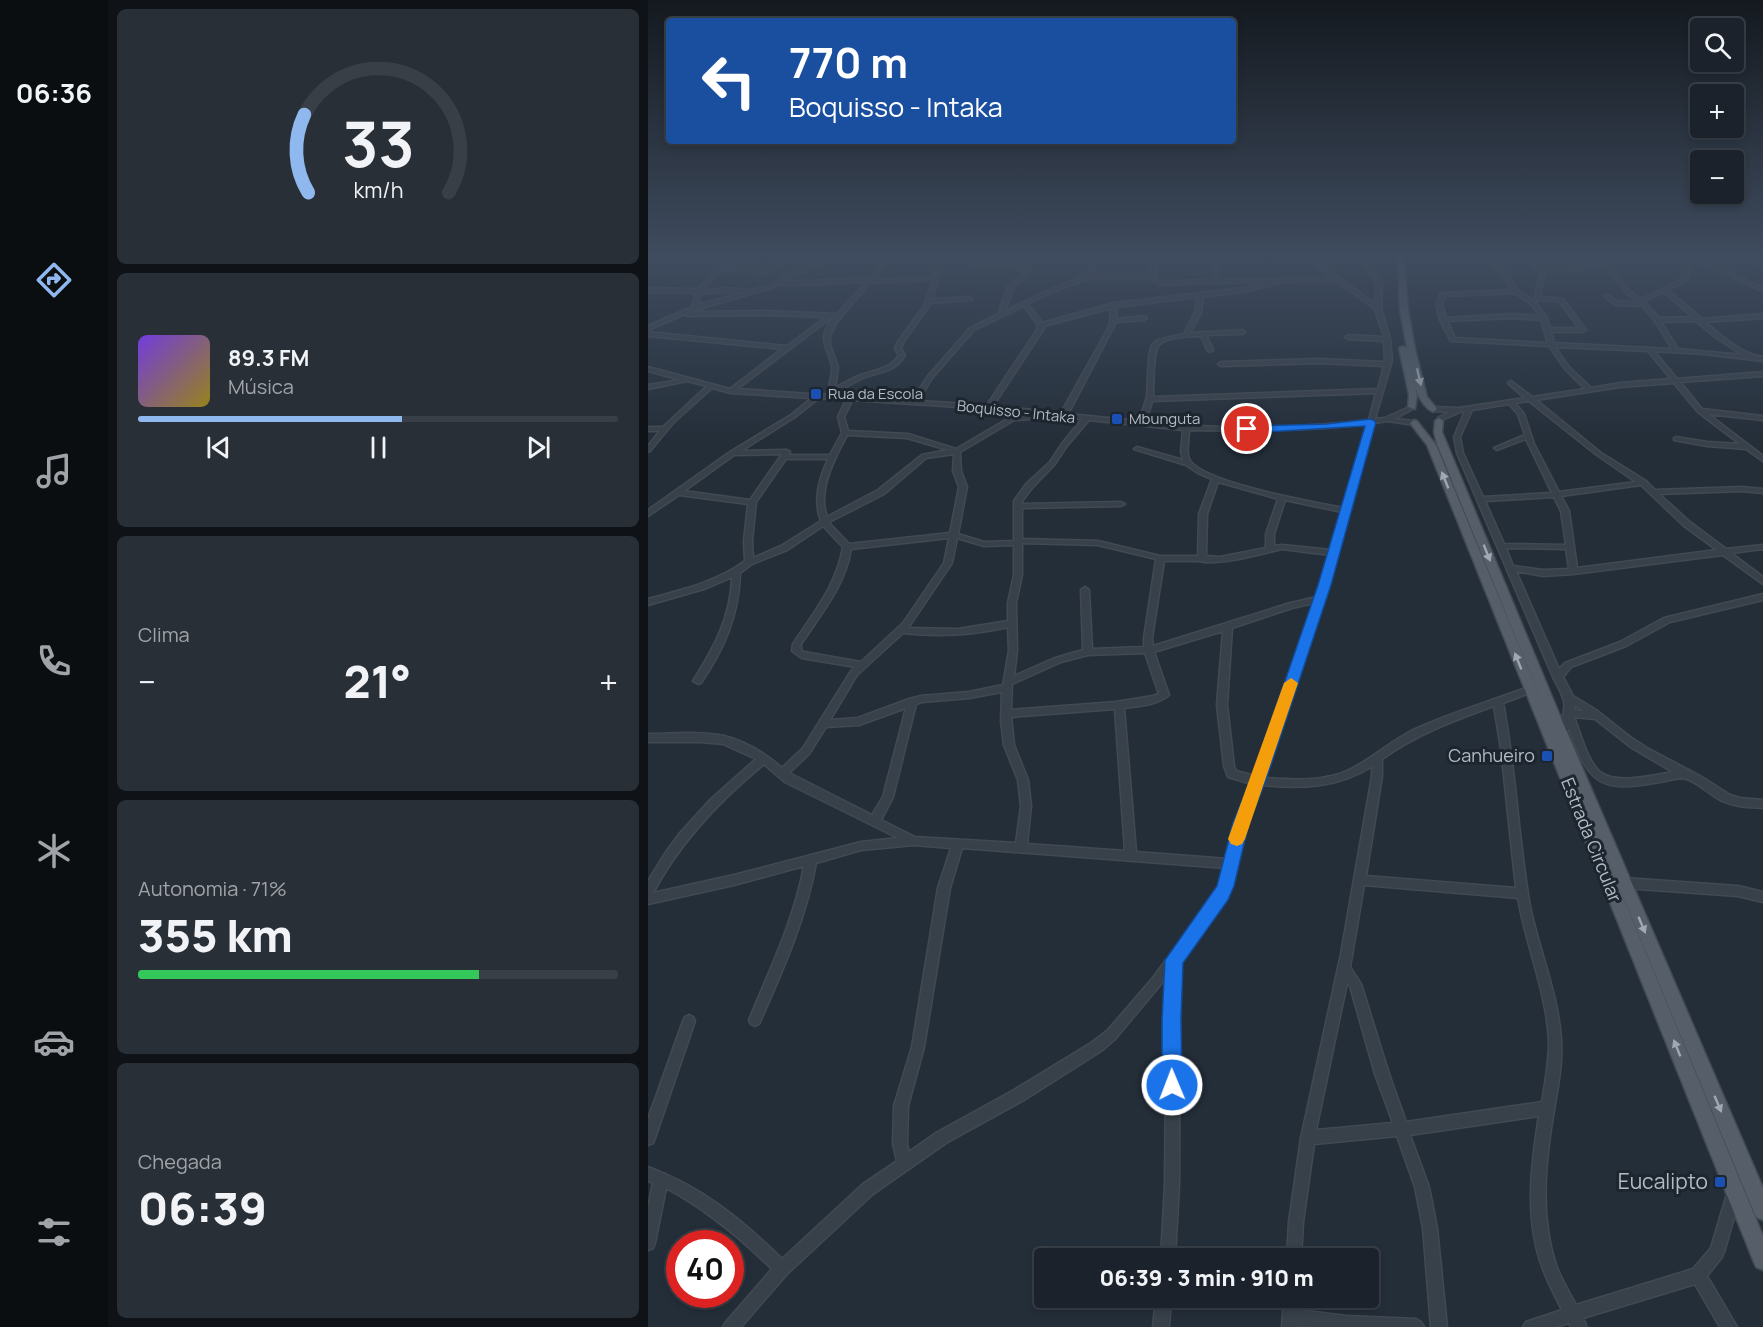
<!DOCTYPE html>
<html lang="pt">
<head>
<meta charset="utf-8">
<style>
  body { margin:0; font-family:Manrope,sans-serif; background:#282f37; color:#f1f3f6; height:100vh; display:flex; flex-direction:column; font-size:22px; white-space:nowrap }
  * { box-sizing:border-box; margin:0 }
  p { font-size:20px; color:#a0a4a9 }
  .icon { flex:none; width:33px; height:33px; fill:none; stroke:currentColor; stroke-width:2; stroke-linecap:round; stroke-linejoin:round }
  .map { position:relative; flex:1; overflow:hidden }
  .panel { display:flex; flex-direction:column; gap:9px; padding:9px; background:#0f1318; width:540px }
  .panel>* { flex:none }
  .banner { position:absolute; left:18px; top:18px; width:570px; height:126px; border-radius:6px; box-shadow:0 3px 9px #0003,0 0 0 2px #393f47; background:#1a4fa0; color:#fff; overflow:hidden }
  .tools { position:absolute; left:1042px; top:18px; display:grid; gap:12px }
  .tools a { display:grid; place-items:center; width:54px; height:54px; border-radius:6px; background:#1b222b; box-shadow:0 3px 9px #0003,0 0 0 2px #393f47; font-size:30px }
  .speed { position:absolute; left:18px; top:1230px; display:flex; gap:12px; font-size:30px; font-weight:700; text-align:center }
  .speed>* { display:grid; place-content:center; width:78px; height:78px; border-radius:50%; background:#1b222b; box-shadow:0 3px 9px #0003,0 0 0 2px #393f47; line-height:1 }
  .speed .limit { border:9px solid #d22; background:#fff; color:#111 }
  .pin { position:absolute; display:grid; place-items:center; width:51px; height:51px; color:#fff; margin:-26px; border:3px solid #fff; border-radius:50%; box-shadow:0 2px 6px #0007 }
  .me { position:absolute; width:66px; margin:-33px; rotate:359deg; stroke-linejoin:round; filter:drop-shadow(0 0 4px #0008) }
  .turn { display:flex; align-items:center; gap:21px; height:126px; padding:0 24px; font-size:27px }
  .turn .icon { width:78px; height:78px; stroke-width:2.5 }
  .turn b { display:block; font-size:42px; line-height:51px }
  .big { font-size:45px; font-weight:800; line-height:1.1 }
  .panel .card { flex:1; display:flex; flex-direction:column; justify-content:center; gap:9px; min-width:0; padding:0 21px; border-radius:9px; background:#282f37 }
  .panel .dial { align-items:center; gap:0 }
  .dial svg { height:156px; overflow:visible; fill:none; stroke:#393f47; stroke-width:7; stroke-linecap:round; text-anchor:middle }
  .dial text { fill:#f1f3f6; stroke:none }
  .song { display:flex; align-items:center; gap:18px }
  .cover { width:72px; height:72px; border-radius:9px; background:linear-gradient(135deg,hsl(260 70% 55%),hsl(50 70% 35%)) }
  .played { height:6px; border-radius:3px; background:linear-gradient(90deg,#8fb8ee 55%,#393f47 55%) }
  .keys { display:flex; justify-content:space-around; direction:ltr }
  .heat { display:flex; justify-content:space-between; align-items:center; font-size:33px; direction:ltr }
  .charge { height:9px; border-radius:4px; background:linear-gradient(90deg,#34c759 71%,#393f47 0) }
  .trip { position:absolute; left:386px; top:1248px; width:345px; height:60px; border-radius:6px; background:#1b222b; box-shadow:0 3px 9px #0003,0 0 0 2px #393f47; font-weight:800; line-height:60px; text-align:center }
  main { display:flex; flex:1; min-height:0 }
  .menu { display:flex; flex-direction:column; width:108px; justify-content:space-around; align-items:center; background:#0b0e11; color:#a0a4a9 }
  .menu .icon { width:42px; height:42px }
  .menu .current { color:#8fb8ee }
  .menu b { font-size:27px; color:#f1f3f6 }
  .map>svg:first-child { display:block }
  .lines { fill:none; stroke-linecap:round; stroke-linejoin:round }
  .minor-casing { stroke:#414952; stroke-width:3 }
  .major-casing { stroke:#414952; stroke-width:3 }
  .minor { fill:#384049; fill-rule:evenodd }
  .major { fill:#565f69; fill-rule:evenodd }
  .oneway { fill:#a0a9b3 }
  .route { fill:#1a73e8; stroke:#114b97; stroke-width:1.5 }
  .slow { fill:#f59e0b }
  .transit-dot { fill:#1a4fb4; stroke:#1d252e; stroke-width:2 }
  .labels { text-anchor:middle; stroke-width:6; stroke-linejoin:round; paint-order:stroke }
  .far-poi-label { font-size:15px; fill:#b3bbc5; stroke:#1d252e; text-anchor:start }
  .far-street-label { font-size:15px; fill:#b3bbc5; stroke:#1d252e }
  .poi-label { font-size:18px; fill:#b3bbc5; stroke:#1d252e; text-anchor:end }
  .street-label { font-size:18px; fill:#b3bbc5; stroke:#1d252e }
  .near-poi-label { font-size:21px; fill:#b3bbc5; stroke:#1d252e; text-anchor:end }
</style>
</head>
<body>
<main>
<nav class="menu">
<b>06:36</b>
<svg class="icon current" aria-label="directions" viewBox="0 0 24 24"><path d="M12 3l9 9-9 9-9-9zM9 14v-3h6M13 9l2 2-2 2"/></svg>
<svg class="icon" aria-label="music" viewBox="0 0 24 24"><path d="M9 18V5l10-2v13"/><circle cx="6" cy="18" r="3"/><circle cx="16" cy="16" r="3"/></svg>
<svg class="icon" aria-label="phone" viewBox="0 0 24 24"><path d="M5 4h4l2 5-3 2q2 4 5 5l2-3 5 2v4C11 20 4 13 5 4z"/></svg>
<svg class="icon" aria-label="climate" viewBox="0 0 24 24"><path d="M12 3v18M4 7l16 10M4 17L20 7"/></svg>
<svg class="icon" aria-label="car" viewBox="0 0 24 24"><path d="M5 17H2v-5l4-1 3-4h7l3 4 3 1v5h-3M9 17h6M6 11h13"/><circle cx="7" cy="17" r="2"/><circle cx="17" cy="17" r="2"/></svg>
<svg class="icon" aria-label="filters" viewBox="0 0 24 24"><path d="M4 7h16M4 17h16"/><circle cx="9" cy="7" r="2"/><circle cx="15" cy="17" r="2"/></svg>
</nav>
<section class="panel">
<div class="card dial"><svg viewBox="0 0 100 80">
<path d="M14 69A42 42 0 1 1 86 69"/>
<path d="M14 69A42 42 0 0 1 12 29" stroke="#8fb8ee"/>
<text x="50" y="56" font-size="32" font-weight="700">33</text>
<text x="50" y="72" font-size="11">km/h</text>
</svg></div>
<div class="card">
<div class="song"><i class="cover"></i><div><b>89.3 FM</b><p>Música</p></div></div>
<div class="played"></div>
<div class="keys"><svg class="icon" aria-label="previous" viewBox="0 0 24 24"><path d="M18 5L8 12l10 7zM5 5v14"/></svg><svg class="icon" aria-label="pause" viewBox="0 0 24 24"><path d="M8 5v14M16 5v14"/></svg><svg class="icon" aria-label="next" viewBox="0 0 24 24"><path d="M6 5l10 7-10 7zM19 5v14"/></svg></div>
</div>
<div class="card"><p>Clima</p>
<div class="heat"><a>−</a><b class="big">21°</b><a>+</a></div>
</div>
<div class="card"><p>Autonomia · 71%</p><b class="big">355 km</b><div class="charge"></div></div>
<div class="card"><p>Chegada</p><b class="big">06:39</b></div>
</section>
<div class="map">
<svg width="1115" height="1327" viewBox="0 0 1115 1327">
  <rect width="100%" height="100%" fill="#242e39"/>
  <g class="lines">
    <g class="minor-casing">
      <path id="minor" d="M6 257H14L0 263V259Z
        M78 257H83L75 267 120 269 133 257H139L121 273 73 270 54 291 78 288 103 290 120 286 177 257H184L135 282 221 278 240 257H245L225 280 286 277 289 266 296 257H301L294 266 284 299 321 297 324 299 323 300 283 303 255 343 253 349 257 355C248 372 231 372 215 378 204 383 194 389 184 395L264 400 280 376 322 328 350 314 361 285 374 276 376 270 322 264 319 262V257H324V261L376 267 379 257H384L381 268 383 269 381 270 378 278 366 286 357 311 403 289 440 275 443 257H448L445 274H502V257H508V278L512 281 566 280 565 257H570L571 280 685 278 658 257H664L727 304 728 282 711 257H716L734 282 733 308 742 339 744 360 727 419 737 418 761 407 763 408V410L746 419 766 421 769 423 766 425 740 421 726 423 685 571 617 778C644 780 678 782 703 769 725 758 743 741 765 730 802 713 840 702 878 688H884L886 690 884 692 855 703C868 770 870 839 882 906 891 951 910 993 913 1039 915 1065 909 1091 905 1116 897 1165 892 1217 908 1265 913 1279 921 1292 928 1305L1045 1269 1063 1248 1079 1194 1081 1189 1086 1187 1091 1189 1093 1194 1076 1252 1074 1257 1059 1276 1089 1327H1072L1047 1284 935 1318 939 1327H923L921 1323 908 1327H875L878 1322 914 1310C904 1290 894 1271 889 1250 878 1207 884 1159 891 1116L762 1135 781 1187 789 1228 799 1327H783L775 1228 767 1187 749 1136 666 1144 655 1222 653 1258H639L641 1222 653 1138 693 954 724 776V766C691 788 652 789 614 785L598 823 588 874 580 895 532 961 531 1184 527 1258H513L517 1184 519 977 467 1039 453 1051 376 1100 298 1143 225 1194 139 1274 93 1327H75L78 1322 124 1269C92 1238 58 1209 18 1188L7 1243 5 1248 0 1250V1208L5 1183 0 1181V1167C55 1188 92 1218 134 1259L215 1184 249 1161 245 1144 246 1106 264 1047 290 888 303 848 266 845 213 850 168 863C158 919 134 972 111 1024L107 1026 103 1024 101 1020C122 969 146 920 156 866L86 885 0 904V881L18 852 32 833 63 799 108 759 75 744 53 742H0V734C25 734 52 731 76 736 97 741 118 754 134 768L155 748 203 671 207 667 154 658 144 651 145 644C165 613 189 585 195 547L175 526 139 550 104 564 92 573C91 615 76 649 53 683L50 684 45 681C66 648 83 617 84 577L56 589 0 605V599C33 590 69 582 97 561L96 541 100 504 31 495 0 516V510L82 452 143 415 164 398 83 393 64 388 25 423 2 451 0 452V446L12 431H0V427H15L59 386 39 381 0 389V385L33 380 0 371V367L82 389 134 349 0 336V332L139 346 178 317 119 315 40 316 37 314 0 330V326L44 307 48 293 0 292V288L50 289ZM443 278H502L503 280 511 285 567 283 569 285 571 283 621 282 595 288 466 303 394 323 380 304 407 291ZM285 280 276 306 249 343 247 349 251 355C243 369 227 370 213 375 204 378 195 384 187 388L190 367 182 345V336L188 323 222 283ZM689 281 727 309 736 337 700 335 697 337 700 339 736 341 737 362 671 359 573 362 570 364 573 366 671 363 736 366 730 389 505 397C506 385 504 353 511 345 518 337 543 336 553 336L559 350 562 352 565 350 558 335 594 334 597 332 594 330 542 333 553 313 555 297 595 292 635 282ZM218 282 189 314 119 311 41 312 124 288 132 284 135 286ZM78 292H96L50 305 53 294ZM550 297 547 313 536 334 510 340 504 345 501 356 499 397 491 421 420 414 468 322 496 320 499 318 496 316 468 319 469 307ZM376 306 390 325 389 330 339 405 270 401 284 378 326 330ZM463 308 462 323 457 334 413 413 345 406 395 330 396 326ZM184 317H186C167 340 180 345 184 367 185 376 181 386 178 395L89 389ZM728 393 721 420C647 429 572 430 498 422L504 401ZM171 398 198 400 190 417 194 433 182 455H140L142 452 139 450 93 451 147 417ZM204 400 341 409 434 419 413 445 402 462 378 484 366 501V541L336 542 310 534 319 487 313 471 312 452 366 420 382 419V417H363L308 449 260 434 200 431 196 417ZM441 420 535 430 533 452 535 460 489 447 486 449 538 465 550 473 564 479 551 514 550 556H512L450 541 374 539V508L473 506 477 504 473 502 374 504V501L384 488 407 464 418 447ZM719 424 695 508C664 502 562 484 543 462 537 455 541 439 541 430 601 431 660 431 719 424ZM199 435 259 438 300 450 274 455 230 490 179 517C169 490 187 458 199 435ZM134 454 102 500 36 491 86 455ZM306 454 305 471 311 487 302 533 201 544 183 525 181 522 236 494 278 458ZM138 459H180C171 479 165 500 173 521L133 546 105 558 104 541 108 502ZM570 482 630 499 618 534V548L572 557 558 556 559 514ZM637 500 694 512 683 550 634 545 626 546V534ZM301 538 296 563 255 623 213 662 156 652 153 650V644C173 614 197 586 203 549ZM309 538 336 546 366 545V575L360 603V621L310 629 260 628 304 563ZM374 543 450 545 508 559 496 638V647L444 649 441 590 437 587 433 590 435 650 407 658 366 676 369 651 368 603 374 575ZM634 549 682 555 668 597 639 604 505 646 504 638 516 561H551C571 566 612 554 634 549ZM666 603 607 776 588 771 586 766 579 705 584 628 644 608ZM360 627 361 651 355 685 321 692 273 696 261 699 210 718 182 720 209 675 255 633C290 637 325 635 360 627ZM575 631 569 705 576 766 580 777 604 784 588 823 580 859 488 852 476 708C491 706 510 705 521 695L506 652ZM497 653 511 694 505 696 468 702 363 710 364 684 413 662 440 655ZM354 692 353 721 356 745 370 780 373 806 368 843 267 837 233 820 245 797 268 704 274 702 321 698ZM846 706 853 749 868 888 718 876 734 776V759C769 734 805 721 846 706ZM258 708 235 797 224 815 141 773 161 754 178 727 211 725ZM467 709 477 851 379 844 383 806 380 780 366 745 363 717ZM116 764 137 782 250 838 213 842 86 875 5 893C32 842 72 800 116 764ZM314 848 578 868 569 892 504 979 459 1031 443 1043 366 1090 288 1133 261 1152 259 1144 260 1106 276 1047 302 888ZM716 885 870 898C878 946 899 993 901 1042 901 1063 897 1083 894 1102L758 1122 741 1074 713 984 702 967ZM699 983 702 986 727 1074 745 1123 668 1130Z
        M837 257H842L858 272 870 290 887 302 899 318 902 328H931L911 301 891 300 890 301H886L892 272 877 257H882L896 270 956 264 954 257H959C965 273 979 290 993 299L1034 279 1036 264 1033 257H1038L1042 264 1040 280 1020 290 1054 319 1115 314V318L1057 322C1072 335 1095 355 1115 357V361L1056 354 1006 351 1029 379 1115 372V376L1032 382 1054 409 1115 416V420L1060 414 1115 456V461L1098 449 1059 446 1026 440V438L1028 437 1059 442 1092 444 1050 412 1026 383 972 387 888 400 953 453 998 481 1007 490 1094 487 1115 489V493L1094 491 1011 494 1042 522 1078 549 1115 545V549L1083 553 1115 577V584L1075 555 925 574 895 576 868 571 911 669 917 663 972 642 1016 618 1115 594V600L1022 622 978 646 923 667 915 677 925 696 948 710 982 737 999 748 1052 776 1082 795 1092 798 1115 800V808C1101 807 1087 807 1074 801 1062 795 1052 784 1039 779 1032 776 1020 781 1012 782 952 793 941 785 921 728L917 735H911L909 732C920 706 919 702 905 677L809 453 806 437 817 411 812 412 793 420 790 418 791 417 802 412 785 411 782 409 785 407 811 408 877 398 861 384 860 383 863 381 884 397 937 389 917 369 901 346 803 341 792 320 788 304 793 293 864 290 854 274ZM958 267 980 295 991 302 969 301 959 294 956 296 957 297 968 305 994 306 1007 321 1024 349 906 343 903 332H935L938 330 915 299 892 297 897 273ZM1016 292 1045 317 1011 318 996 301ZM867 293 883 304 891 316 863 314 798 318 794 304 797 296ZM863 318 893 320 900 343 807 338 799 321ZM1048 321 1067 337 1095 355 1030 349 1013 322ZM907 347 1000 351 1023 379 972 383 943 388 921 367ZM881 401 949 455 988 482 911 492 886 444 876 414 867 403ZM861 404 870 414 877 435 846 448 849 450 851 449 878 439 904 493 835 497 815 453 812 437 824 410ZM993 485 1036 526 1069 550 929 568 921 511 913 496ZM906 497 913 511 918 545 856 544 837 501ZM858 548 918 549 921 569 895 570 865 566ZM927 705 936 711 926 710ZM926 717 947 719 984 748 1025 772C1007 775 968 785 952 772 938 759 933 734 926 717Z
        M981 257H986L988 259 985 261Z
        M1103 257H1109L1115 262V266Z
        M1051 259H1055L1115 288V292L1051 261Z
        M976 878 1090 886 1115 892V902L1090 896 976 888 972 886 970 883 972 880Z
        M41 1015 45 1017 47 1021 7 1138 5 1143 0 1145V1119L35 1021 37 1017Z
        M508 1298H523L521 1327H505Z
        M636 1298H651V1310L698 1316 768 1319 773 1322 776 1327H661L650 1326V1327H634Z"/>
    </g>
    <g class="major-casing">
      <path id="major" d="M750 257H756L760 310 767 349 779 397 789 409 785 412C766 402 765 373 760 354L769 395 767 409 760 407 761 395 751 348 755 346 759 348 752 310Z
        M791 418 795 421 794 432 799 444 912 716 1115 1188V1220L1108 1217 912 745 1115 1236V1270L1108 1267 1105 1260 779 445 762 423 766 420 769 421 788 445 896 707 789 444 786 432 787 421Z"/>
    </g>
    <use href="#minor" class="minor"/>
    <use href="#major" class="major"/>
  </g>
  <defs><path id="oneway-solid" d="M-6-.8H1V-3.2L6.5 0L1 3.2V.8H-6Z" transform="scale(1.5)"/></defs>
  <g class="oneway">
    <use href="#oneway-solid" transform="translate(771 377) rotate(77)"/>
    <use href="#oneway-solid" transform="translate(797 480) rotate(-112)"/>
    <use href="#oneway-solid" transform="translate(839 553) rotate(68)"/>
    <use href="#oneway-solid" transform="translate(870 661) rotate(-112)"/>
    <use href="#oneway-solid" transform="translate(994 925) rotate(67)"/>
    <use href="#oneway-solid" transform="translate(1029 1048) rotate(-112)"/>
    <use href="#oneway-solid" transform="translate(1070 1104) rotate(67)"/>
  </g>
  <linearGradient id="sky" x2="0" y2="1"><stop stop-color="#14191f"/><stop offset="0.58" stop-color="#3f4c5f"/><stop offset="1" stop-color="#3f4c5f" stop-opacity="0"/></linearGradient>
  <rect width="1115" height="443" fill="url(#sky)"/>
  <path class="route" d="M723 419 728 422 683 585 618 780 601 823 586 886 580 900 535 963 533 1019 534 1085 531 1092 524 1095 517 1092 514 1085V1019L517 960 569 886 585 823 603 780 670 585 717 426 599 433 594 429 599 426 678 424Z"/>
  <path class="slow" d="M643 678 650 683 597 839 594 844 589 846 583 844 580 839 636 683Z"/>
  <g class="transit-dot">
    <rect x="162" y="388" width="12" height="12" rx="3"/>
    <rect x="463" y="413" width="12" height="12" rx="3"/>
    <rect x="893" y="750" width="12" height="12" rx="3"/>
    <rect x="1066" y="1176" width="12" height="12" rx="3"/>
  </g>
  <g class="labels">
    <g class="far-poi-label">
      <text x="180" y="399">Rua da Escola</text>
      <text x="481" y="424">Mbunguta</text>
    </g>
    <g class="far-street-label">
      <text transform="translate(368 412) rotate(6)" y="5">Boquisso - Intaka</text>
    </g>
    <g class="poi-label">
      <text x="887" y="762">Canhueiro</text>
    </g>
    <g class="street-label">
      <text transform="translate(943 840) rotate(68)" y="6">Estrada Circular</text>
    </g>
    <g class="near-poi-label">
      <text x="1060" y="1189">Eucalipto</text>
    </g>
  </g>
</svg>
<div class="tools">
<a><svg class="icon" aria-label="search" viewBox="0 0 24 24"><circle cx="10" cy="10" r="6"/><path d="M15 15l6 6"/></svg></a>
<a>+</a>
<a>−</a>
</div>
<div class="speed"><div class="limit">40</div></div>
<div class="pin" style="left:599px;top:429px;background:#d93025"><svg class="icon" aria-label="arrive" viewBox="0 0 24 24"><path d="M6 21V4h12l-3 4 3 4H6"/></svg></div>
<svg class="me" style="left:524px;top:1085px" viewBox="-20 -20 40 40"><circle r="17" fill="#1a73e8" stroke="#fff" stroke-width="3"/><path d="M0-11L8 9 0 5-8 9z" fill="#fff"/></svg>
<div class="trip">06:39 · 3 min · 910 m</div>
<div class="banner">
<div class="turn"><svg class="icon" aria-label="left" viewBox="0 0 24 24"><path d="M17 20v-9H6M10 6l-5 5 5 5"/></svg><div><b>770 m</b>Boquisso - Intaka</div></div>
</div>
</div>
</main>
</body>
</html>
